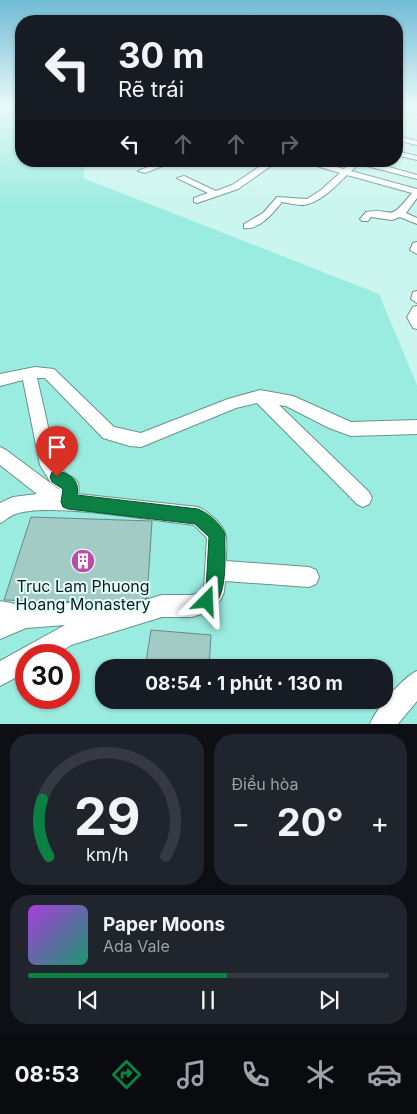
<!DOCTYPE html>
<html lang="vi">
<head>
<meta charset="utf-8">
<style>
  body { margin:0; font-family:Inter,sans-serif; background:#20242c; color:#f1f3f6; height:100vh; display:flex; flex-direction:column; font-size:19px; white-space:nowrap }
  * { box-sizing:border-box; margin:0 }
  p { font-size:16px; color:#9ea1a6 }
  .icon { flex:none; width:28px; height:28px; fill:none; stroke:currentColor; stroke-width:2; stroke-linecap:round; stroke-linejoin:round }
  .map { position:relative; height:724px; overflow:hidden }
  .drawer { display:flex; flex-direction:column; gap:10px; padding:10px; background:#0d0f14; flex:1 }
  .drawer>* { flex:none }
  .banner { position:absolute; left:15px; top:15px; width:388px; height:152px; border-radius:20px; box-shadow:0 1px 4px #0004; background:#171b24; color:#f1f3f6; overflow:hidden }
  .speed { position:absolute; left:15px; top:644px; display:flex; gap:10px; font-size:25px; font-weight:700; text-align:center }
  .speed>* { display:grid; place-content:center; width:65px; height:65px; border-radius:50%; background:#171b24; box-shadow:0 1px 4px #0004; line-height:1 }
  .speed .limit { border:8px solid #d22; background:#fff; color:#111 }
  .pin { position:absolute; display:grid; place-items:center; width:42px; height:42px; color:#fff; margin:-51px -21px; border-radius:50% 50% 50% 0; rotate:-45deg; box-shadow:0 0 5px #0007 }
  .pin .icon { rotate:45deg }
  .me { position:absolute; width:55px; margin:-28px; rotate:21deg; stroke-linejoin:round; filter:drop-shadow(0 0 4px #0008) }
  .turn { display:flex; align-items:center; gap:18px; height:105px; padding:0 20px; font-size:22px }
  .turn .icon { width:65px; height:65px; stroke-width:2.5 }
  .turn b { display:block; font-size:35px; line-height:42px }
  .lanes { display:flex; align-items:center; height:48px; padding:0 20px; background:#0003; justify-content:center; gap:25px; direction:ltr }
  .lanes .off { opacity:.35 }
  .big { font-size:38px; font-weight:700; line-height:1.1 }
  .drawer .widget { flex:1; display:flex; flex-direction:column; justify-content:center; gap:8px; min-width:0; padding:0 18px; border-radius:20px; background:#20242c }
  .drawer .dial { align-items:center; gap:0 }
  .dial svg { height:130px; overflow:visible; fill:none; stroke:#363941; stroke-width:7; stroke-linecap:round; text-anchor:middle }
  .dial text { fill:#f1f3f6; stroke:none }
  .song { display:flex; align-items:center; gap:15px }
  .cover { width:60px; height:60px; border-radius:8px; background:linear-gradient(135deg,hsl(280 70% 55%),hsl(160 70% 35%)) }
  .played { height:5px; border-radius:2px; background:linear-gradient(90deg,#0b8043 55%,#363941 55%) }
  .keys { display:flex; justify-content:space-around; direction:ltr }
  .heat { display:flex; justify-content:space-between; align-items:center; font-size:28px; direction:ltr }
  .drawer .tiles { flex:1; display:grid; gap:10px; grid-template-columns:1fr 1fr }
  .widget:last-child { grid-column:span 2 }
  .trip { position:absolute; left:95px; top:659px; width:298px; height:50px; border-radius:20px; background:#171b24; box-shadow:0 1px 4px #0004; font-weight:700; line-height:50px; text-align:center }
  .tab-bar { display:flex; height:80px; justify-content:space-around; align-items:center; background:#090b0e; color:#9ea1a6 }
  .tab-bar .icon { width:35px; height:35px }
  .tab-bar .selected { color:#0b8043 }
  .tab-bar b { font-size:22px; color:#f1f3f6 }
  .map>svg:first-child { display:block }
  .green { fill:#9aebe0; fill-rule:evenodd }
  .building { fill:#a1cbc4; stroke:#658c87 }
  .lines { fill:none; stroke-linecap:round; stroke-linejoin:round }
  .minor-casing { stroke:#6b938d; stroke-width:2 }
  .minor { fill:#fff; fill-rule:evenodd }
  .route { fill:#0b8043; stroke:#07532c }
  .labels { text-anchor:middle; stroke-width:4; stroke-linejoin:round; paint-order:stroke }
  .near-poi-label { font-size:16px; fill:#0d1d1b; stroke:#e5fffa }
</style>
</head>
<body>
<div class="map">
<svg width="417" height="724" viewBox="0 0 417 724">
  <rect width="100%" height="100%" fill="#cbf5ef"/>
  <path class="green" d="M0 106H21V161H86L83 178 379 294 417 385V724H0ZM26 655H69V698H26ZM104 668H384V700H104Z"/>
  <path class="building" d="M31 517 152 521 147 598 129 603 4 600Z
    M151 630 211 635 209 668H145Z"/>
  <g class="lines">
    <g class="minor-casing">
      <path id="minor" d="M396 106 417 110V114L396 110Z
        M396 136 417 141V145L396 140Z
        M396 151 417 156V160L396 155Z
        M163 161H175L145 173 138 171Z
        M205 161H214L210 163Z
        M268 161H278L238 189 197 203 194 202V198L208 193 177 178 184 176 216 191 232 185Z
        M300 161H314L344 169 352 161H368L417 175V179L359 164 351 171 417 189V198L406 213 417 218V224L400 217 392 220 371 217 368 221H362L360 219 366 212C396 207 386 225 412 193L347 175C335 187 320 203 303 205 296 205 289 203 282 202 274 212 259 231 244 228V224L263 213 277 197 307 199 321 190 340 173Z
        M417 242V254L410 250 413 243Z
        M417 291V303L411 299 413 292Z
        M417 306V329L413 328 407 317 413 307Z
        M35 367 54 369 114 427 141 433 228 399 260 390 293 396 351 422 417 420V434L351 436 329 428 286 406 279 405 369 492 372 498 369 504 363 507 357 504 257 403 236 408 141 447 130 446 103 438 45 378H37L56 462C58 465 61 469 64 472 74 480 81 478 78 494L198 507C205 510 209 514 215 519 230 533 226 541 226 561L309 567 316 570 319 577 316 584 309 587 225 581 224 592 221 599 214 608 207 612 192 617H162L71 645 55 655H26V672L0 686V661L65 625 26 628 0 639V601L26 606 70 603 109 611 162 595H192L200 593 204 588 207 538 194 525C156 521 44 501 13 515 8 517 5 521 0 523V503L13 497 37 494 0 465V447L6 450 57 488 61 490 51 483 40 465 23 380 0 386V374Z
        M417 671V701L398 724H370C376 709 402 678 417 671Z"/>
    </g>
    <use href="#minor" class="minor"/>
  </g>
  <linearGradient id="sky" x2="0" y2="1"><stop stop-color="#71bbd5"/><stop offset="0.51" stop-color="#e8faf8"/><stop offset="1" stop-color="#e8faf8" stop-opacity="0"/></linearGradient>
  <rect width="417" height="208" fill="url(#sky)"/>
  <path class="route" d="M57 470C71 475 80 480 77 495L198 509C208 513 221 524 225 534 224 556 230 600 207 610L201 607 198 601 206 589 209 537 195 524 68 509 63 507 61 502 63 489 52 482 50 477 52 472Z"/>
  <defs>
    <g id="building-disc" transform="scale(1.25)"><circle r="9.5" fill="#bc4ca9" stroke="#e5fffa"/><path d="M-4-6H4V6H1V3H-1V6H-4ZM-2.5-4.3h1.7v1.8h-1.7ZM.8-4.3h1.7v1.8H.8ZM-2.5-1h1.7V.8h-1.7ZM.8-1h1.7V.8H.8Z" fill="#fff"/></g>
  </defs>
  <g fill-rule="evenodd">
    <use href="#building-disc" x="83" y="561"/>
  </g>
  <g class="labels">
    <g class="near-poi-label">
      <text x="83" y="592">Truc Lam Phuong<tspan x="83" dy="18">Hoang Monastery</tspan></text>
    </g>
  </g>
</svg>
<div class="speed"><div class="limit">30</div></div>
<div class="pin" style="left:57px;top:477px;background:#d93025"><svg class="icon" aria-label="arrive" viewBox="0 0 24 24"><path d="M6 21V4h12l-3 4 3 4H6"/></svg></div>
<svg class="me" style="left:207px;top:601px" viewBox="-20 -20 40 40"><path d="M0-17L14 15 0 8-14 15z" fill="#0b8043" stroke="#fff" stroke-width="4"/></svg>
<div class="trip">08:54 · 1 phút · 130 m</div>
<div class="banner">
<div class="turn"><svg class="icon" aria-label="left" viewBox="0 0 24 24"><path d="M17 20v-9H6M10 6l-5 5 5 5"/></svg><div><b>30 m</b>Rẽ trái</div></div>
<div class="lanes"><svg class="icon" aria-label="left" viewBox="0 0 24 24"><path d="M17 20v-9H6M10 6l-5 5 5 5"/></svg><svg class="icon off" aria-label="ahead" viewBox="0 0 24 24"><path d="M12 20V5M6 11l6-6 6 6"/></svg><svg class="icon off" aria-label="ahead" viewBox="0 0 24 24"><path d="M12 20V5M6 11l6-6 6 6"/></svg><svg class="icon off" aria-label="right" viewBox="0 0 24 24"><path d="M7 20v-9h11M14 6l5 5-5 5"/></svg></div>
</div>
</div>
<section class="drawer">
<div class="tiles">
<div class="widget dial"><svg viewBox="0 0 100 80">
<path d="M14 69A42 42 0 1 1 86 69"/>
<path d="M14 69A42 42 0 0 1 10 34" stroke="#0b8043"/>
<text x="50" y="56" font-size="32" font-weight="700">29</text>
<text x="50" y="72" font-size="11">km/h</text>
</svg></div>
<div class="widget"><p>Điều hòa</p>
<div class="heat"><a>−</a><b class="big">20°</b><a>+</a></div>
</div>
<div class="widget">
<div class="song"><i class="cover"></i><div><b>Paper Moons</b><p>Ada Vale</p></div></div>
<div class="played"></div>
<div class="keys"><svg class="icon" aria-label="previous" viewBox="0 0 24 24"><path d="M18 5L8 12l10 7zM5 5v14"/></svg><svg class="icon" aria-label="pause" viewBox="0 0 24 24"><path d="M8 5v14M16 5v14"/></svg><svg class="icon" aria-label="next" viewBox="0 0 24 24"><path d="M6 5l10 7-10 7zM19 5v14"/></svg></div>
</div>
</div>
</section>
<nav class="tab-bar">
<b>08:53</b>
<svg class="icon selected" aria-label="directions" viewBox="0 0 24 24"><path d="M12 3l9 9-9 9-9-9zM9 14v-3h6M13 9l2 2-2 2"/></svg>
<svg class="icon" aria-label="music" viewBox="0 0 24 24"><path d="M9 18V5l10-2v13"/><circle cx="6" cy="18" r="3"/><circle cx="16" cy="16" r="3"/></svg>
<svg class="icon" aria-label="phone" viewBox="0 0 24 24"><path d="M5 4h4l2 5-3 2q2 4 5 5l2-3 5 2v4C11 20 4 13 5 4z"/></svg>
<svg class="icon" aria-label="climate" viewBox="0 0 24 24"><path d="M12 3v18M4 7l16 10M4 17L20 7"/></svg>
<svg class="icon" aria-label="car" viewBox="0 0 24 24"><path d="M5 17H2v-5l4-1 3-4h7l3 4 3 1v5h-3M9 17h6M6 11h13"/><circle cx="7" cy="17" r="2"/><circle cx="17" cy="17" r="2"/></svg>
</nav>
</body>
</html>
